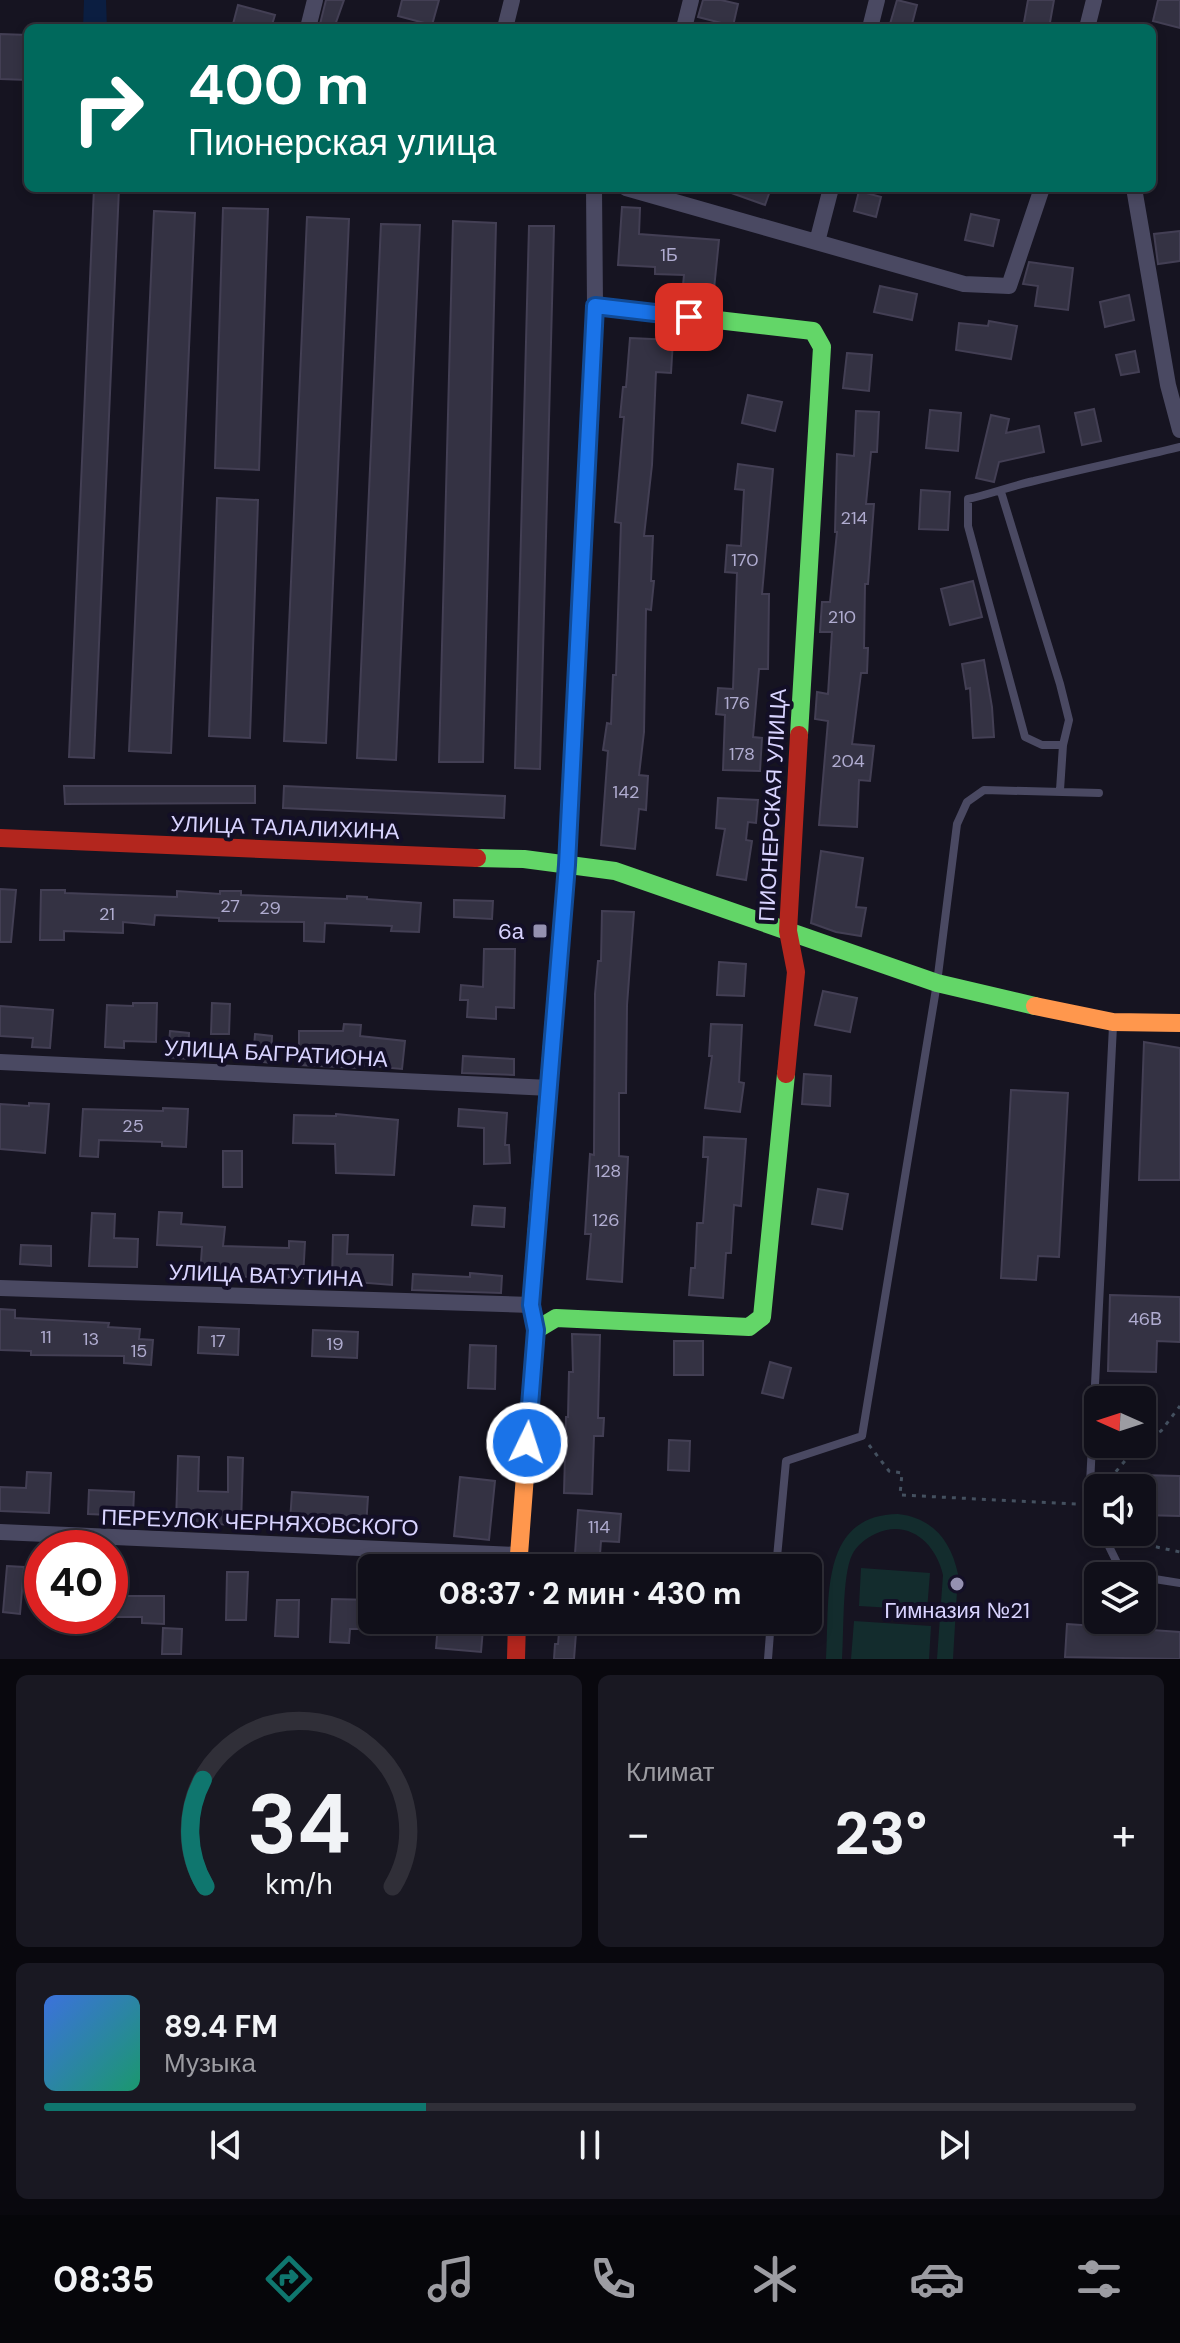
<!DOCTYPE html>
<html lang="ru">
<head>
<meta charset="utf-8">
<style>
  body { margin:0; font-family:"DM Sans",sans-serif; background:#191822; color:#f1f3f6; height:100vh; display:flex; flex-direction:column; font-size:30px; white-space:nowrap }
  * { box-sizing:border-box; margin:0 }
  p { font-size:26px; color:#9c9ca2 }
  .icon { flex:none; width:44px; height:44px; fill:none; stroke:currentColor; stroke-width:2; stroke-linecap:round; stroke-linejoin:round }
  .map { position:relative; height:1659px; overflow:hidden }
  .side { display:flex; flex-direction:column; gap:16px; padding:16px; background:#09080e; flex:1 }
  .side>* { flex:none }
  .banner { position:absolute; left:24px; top:24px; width:1132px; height:168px; border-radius:12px; box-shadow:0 4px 12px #0003,0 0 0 2px #302f38; background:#00695c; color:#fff; overflow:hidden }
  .needle { width:52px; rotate:273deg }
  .controls { position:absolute; left:1084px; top:1386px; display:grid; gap:16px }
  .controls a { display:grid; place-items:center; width:72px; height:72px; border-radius:12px; background:#100f19; box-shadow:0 4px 12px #0003,0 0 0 2px #302f38; font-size:40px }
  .speed { position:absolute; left:24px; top:1530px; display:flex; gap:16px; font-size:40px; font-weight:700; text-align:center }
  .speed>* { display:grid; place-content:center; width:104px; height:104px; border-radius:50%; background:#100f19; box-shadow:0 4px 12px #0003,0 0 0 2px #302f38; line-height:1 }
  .speed .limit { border:12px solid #d22; background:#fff; color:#111 }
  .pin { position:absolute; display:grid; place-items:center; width:68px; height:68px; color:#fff; margin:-34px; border-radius:16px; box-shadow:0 4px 12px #0006 }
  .me { position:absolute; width:88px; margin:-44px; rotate:4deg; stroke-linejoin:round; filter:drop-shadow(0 0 6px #0008) }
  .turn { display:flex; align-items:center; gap:28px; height:168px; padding:0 32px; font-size:36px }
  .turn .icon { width:104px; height:104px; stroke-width:2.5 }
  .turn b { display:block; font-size:56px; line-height:68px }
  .big { font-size:60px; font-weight:800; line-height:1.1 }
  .side .widget { flex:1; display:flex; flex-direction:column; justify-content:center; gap:12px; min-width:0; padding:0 28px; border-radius:12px; background:#191822 }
  .side .dial { align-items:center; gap:0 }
  .dial svg { height:208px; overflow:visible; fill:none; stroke:#302f38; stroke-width:7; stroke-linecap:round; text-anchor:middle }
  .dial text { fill:#f1f3f6; stroke:none }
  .song { display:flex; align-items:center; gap:24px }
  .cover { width:96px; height:96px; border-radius:12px; background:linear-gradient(135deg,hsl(220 70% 55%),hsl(160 70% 35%)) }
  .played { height:8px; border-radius:4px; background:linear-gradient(90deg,#0f766e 35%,#302f38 35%) }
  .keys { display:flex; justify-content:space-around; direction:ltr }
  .heat { display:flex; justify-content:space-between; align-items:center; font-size:44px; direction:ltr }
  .side .tiles { flex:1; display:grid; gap:16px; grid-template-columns:1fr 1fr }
  .widget:last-child { grid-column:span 2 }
  .trip { position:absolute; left:358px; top:1554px; width:464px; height:80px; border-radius:12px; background:#100f19; box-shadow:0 4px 12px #0003,0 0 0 2px #302f38; font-weight:800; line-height:80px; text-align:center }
  .tabs { display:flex; height:128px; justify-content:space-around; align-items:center; background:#06060a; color:#9c9ca2 }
  .tabs .icon { width:56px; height:56px }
  .tabs .on { color:#0f766e }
  .tabs b { font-size:36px; color:#f1f3f6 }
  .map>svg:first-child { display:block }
  .green { fill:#132c2d }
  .water { fill:#0b1e41 }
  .building { fill:#343243; stroke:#433f54; stroke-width:2 }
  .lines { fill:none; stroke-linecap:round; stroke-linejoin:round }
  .path { stroke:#44505f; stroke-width:3; stroke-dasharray:4 6; stroke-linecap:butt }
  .lane { stroke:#4a4962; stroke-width:8 }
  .street { stroke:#4a4962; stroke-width:16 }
  .fast { stroke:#63d668; stroke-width:18 }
  .slow { stroke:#ff974d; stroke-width:18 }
  .jam { stroke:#b3261e; stroke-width:18 }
  .route-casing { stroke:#114b97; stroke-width:20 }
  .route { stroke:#1a73e8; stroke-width:14 }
  .poi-dot { fill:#9591b1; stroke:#130f26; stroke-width:3 }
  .labels { text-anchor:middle; stroke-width:8; stroke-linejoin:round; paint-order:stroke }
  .number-label { font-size:18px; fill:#b0acd0 }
  .street-label { font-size:22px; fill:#d9d4ff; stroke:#130f26 }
  .poi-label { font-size:22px; fill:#d9d4ff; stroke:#130f26; text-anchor:end }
</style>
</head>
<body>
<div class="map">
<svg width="1180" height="1659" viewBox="0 0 1180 1659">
  <rect width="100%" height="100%" fill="#161421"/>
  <path class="green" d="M898 1514C933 1518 951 1541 958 1574L953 1659H937L943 1575C936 1543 908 1518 875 1534 866 1538 856 1546 852 1555 842 1575 844 1634 842 1659H826C830 1602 818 1515 898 1514Z
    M861 1568 930 1573 927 1610 859 1606Z
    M854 1621 931 1626 929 1659H851Z"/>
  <path class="water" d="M84 0H106L107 28H83Z"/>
  <path class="building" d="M326 0H344L334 28H319Z
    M402 0H439L432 25 398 16Z
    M703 0H721L738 4 733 26 698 17Z
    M897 0 917 5 911 28 890 24Z
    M1028 0H1054L1049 28H1023Z
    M1158 0H1180V28L1153 21Z
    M238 5 275 15 271 28H232Z
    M0 34 28 35V80L0 79Z
    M94 188H119L94 758 69 757Z
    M723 188H771L765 205 723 190Z
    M859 191 881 197 876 217 854 211Z
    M622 207 640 208 639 234 719 240 714 289 683 285 684 275 655 274V267L618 265Z
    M223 208 268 209 259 470 215 468Z
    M154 211 195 213 171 753 129 751Z
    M971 214 999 220 993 246 965 240Z
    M307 217 349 219 326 743 284 741Z
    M453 221 496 223 483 762H439Z
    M381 224 420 225 396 760 357 758Z
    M529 226H554L540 769 515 768Z
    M1180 231V261L1158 264 1154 234Z
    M1029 262 1073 268 1068 310 1035 306 1038 286 1023 284Z
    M880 286 917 294 912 320 874 312Z
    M1129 295 1134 320 1105 327 1100 302Z
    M989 321 1017 326 1011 359 956 350 959 323 988 326Z
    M630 338 673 340 671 373 656 372 652 465 644 536H653L651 581H654L651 610 646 609 644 732 639 775 648 776 646 810 639 809 635 849 601 845 608 751 603 750 607 723 611 724 613 675H616L621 523 615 522 624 417H620L623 387H626Z
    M1135 351 1139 372 1121 375 1116 355Z
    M847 353 872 355 869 391 843 388Z
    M748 395 782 402 775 431 742 423Z
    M1094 409 1101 441 1082 445 1075 413Z
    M930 410 961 413 958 451 926 448Z
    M856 411 879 412 877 452H871L866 504H874L868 584H865L864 648H868L867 673H861L852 744 874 746 870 781 859 780 857 827 819 825 828 721 815 719 817 692 828 694 832 632H820L822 602H830L837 532H835L837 454 854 456Z
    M991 415 1009 419 1006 433 1039 426 1044 452 999 462 994 482 976 478Z
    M738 464 773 469 762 594H769L768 669H759L753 737 762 738 760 771 723 770 725 715 716 714 718 688 733 689 737 573 725 572 727 545 741 546 744 490 735 489Z
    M921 490 950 492 948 530 919 529Z
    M217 498 258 500 250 738 209 736Z
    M973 581 982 617 950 625 941 589Z
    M984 660 992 707 994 737 973 738 970 688 966 689 962 664Z
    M64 786H255V803L65 804Z
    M284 786 505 796 504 818 283 808Z
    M718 798 758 800 756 823 748 822 746 840 752 841 746 880 717 875 725 829 716 828Z
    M821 851 863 858 856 907 866 908 861 936 836 932 811 923Z
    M0 889 16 890 11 942H0Z
    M41 890H65V893L177 897V891L220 894V891H241V895L347 899V896L367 897V899L421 903 419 932 391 931 392 926 325 923 324 942 304 941V922L219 921V918L155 915 154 925 123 922V933L64 931V940H40Z
    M454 900 493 901 492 919 454 917Z
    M602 911 634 912 627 1005 626 1093H619V1156L628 1157 622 1282 587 1279 591 1234H585L590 1154 594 1155 595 994 598 961H601Z
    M484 949H515L514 1008 496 1007V1019L467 1017 468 1000H460L461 985 483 987Z
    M719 962 746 964 744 996 717 995Z
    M823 991 857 998 850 1032 815 1025Z
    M133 1003H157L156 1042 124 1041V1048L105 1047 107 1005 133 1006Z
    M212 1003 230 1004 229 1034H211Z
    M0 1006 53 1010 50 1048 32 1047 33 1038 0 1036Z
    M344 1024 361 1025 360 1036 405 1041 402 1069 358 1065V1068L299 1065V1031H343Z
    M711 1024 742 1025 739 1082 744 1083 740 1112 705 1108 712 1056H709Z
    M170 1031 189 1033 188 1059 168 1057Z
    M255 1034 272 1036 271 1063 253 1061Z
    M1144 1042 1180 1048V1180H1139Z
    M463 1056 514 1059V1075L462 1073Z
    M804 1074 831 1076 830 1106 802 1104Z
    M1011 1090 1068 1093 1059 1257 1038 1256 1036 1280 1001 1278Z
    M29 1103 49 1104 45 1153 0 1149V1104L29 1106Z
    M163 1108 188 1109 186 1147 162 1146V1142L99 1140 98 1157 80 1156 83 1109 163 1111Z
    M459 1109 507 1113 505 1145H509L510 1163 484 1164V1128L458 1126Z
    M336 1114 398 1120 394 1175 336 1173 335 1144 293 1143 294 1115 336 1116Z
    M704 1137 746 1139 741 1206 734 1205 731 1253H726L723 1298 689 1295 691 1268H695L697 1223H703L708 1157H703Z
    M223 1151H242V1187H223Z
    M818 1189 848 1194 842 1229 812 1224Z
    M474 1206 505 1208 504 1227 472 1225Z
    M159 1212 182 1213 181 1224 225 1227 223 1246 289 1248V1241L305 1242 303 1278 200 1276 202 1247 157 1245Z
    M92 1213 115 1214 114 1238 138 1239 137 1267 89 1266Z
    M333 1235H348L347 1254 393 1255 392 1285 332 1280Z
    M21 1245 51 1246V1266L20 1264Z
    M470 1273 502 1276 501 1293 412 1290 413 1274 470 1277Z
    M1110 1295 1180 1297V1342L1157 1341 1156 1372 1108 1371Z
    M0 1309 15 1310V1318L109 1323 108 1327 140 1329 139 1339 153 1340 151 1365 124 1363V1356L31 1355V1351L0 1350Z
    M199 1327 239 1329 238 1355 198 1353Z
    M313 1330 358 1332 357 1358 312 1356Z
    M572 1334 600 1335 598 1418H604L603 1436H594L592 1494 564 1493 566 1417H568L569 1372H573Z
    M674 1341H703V1375H674Z
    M470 1345 496 1346 495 1389 468 1388Z
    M770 1362 791 1368 783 1398 762 1393Z
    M669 1440 690 1441 689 1471 668 1470Z
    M178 1456 199 1457 198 1491 228 1492V1457L243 1458 241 1525 176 1523Z
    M27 1472 51 1473 49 1513 0 1511V1487L26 1488Z
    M1142 1475 1180 1476V1516L1142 1515Z
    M460 1477 495 1481 489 1540 454 1536Z
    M89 1490 134 1492 133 1516 88 1514Z
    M292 1492 368 1497 366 1526 290 1521Z
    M578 1510 621 1514 619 1542 601 1541 599 1568H574Z
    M7 1566 24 1567 20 1614 3 1612Z
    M227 1572H248L246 1620H226Z
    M110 1596H164V1624L142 1623V1617H110Z
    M332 1599 372 1600V1629H350L349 1643 330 1642Z
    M277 1600H299L298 1637 275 1636Z
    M560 1620H577L574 1659H554L555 1644H558Z
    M438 1624 483 1629 481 1652 436 1648Z
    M1067 1624 1180 1632V1659L1065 1657Z
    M163 1628 182 1629 181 1654H162Z"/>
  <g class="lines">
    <path class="path" d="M1142 1442 1161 1431 1180 1406
      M869 1445 889 1471 902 1473 900 1495 1076 1504
      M1103 1487 1139 1444
      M1134 1532 1138 1543 1180 1552"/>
    <path class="lane" d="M1001 492 1060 684 1069 720 1063 745H1042L1025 737 968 526V499C991 494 1011 486 1034 481 1082 469 1131 459 1180 447
      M1060 790 1063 745
      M1098 1524 1089 1504 1113 1026
      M1102 1532 1122 1573 1138 1576
      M776 1568 786 1461 862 1436 937 983 957 824 967 802 984 790 1099 793
      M1142 1577 1180 1583
      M768 1659 771 1620"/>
    <path class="street" d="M308 28 315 0
      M505 28 512 0
      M684 28 691 0
      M870 28 877 0
      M1087 28 1094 0
      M626 188 964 284 1009 286 1042 188
      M1134 188 1168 385 1180 430
      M817 242 831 188
      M567 865 595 306 594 188
      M0 1062 550 1088
      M0 1288 531 1305
      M0 1532 518 1555"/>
    <path class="fast" d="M595 306 813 331 822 347 799 735
      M477 858 524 859 615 871 937 983 1035 1006
      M539 1201 567 865
      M536 1330 556 1318 749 1327 762 1317 786 1074"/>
    <path class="slow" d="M1035 1006 1113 1022 1180 1023
      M518 1568 536 1330 531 1305 539 1201"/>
    <path class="jam" d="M0 838 477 858
      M786 1074 796 972 788 931 799 735
      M516 1659 517 1620"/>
  </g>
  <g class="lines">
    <g class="route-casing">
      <path id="route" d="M527 1443 536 1330 531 1305 567 865 595 306 689 317"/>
    </g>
    <use href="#route" class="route"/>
  </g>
  <g class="poi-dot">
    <rect x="532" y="923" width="16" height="16" rx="4"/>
    <circle cx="957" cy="1584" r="8"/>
  </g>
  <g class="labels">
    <g class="number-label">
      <text x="669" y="261">1Б</text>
      <text x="854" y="524">214</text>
      <text x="745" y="566">170</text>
      <text x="842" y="623">210</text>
      <text x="737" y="709">176</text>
      <text x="742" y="760">178</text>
      <text x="848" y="767">204</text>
      <text x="626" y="798">142</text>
      <text x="230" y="912">27</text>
      <text x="270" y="914">29</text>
      <text x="107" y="920">21</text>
      <text x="133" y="1132">25</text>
      <text x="608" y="1177">128</text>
      <text x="606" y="1226">126</text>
      <text x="1145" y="1325">46В</text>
      <text x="46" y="1343">11</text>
      <text x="91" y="1345">13</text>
      <text x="218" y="1347">17</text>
      <text x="335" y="1350">19</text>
      <text x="139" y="1357">15</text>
      <text x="599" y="1533">114</text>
    </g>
    <g class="street-label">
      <text transform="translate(772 805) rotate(-87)" y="8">ПИОНЕРСКАЯ УЛИЦА</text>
      <text transform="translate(285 827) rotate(2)" y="8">УЛИЦА ТАЛАЛИХИНА</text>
      <text transform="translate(276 1053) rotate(3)" y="8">УЛИЦА БАГРАТИОНА</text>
      <text transform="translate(266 1275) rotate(2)" y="8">УЛИЦА ВАТУТИНА</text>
      <text transform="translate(260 1522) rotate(2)" y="8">ПЕРЕУЛОК ЧЕРНЯХОВСКОГО</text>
    </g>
    <g class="poi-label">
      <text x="524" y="939">6а</text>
      <text x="957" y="1618" text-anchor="middle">Гимназия №21</text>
    </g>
  </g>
</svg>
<div class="controls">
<a><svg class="needle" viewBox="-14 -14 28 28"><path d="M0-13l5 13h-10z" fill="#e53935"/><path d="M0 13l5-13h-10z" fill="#9c9ca2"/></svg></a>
<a><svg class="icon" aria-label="sound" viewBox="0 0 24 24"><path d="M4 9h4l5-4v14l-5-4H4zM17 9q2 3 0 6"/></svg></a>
<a><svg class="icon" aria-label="layers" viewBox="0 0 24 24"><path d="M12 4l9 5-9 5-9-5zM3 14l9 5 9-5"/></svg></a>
</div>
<div class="speed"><div class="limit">40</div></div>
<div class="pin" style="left:689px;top:317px;background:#d93025"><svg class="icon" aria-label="arrive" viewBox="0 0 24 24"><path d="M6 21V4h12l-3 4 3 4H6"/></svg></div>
<svg class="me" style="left:527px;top:1443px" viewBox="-20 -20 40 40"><circle r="17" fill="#1a73e8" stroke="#fff" stroke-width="3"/><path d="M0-11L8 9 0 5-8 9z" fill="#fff"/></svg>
<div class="trip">08:37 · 2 мин · 430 m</div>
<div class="banner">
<div class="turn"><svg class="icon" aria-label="right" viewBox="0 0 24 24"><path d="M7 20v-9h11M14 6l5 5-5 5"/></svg><div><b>400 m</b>Пионерская улица</div></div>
</div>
</div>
<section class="side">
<div class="tiles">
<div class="widget dial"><svg viewBox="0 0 100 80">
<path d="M14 69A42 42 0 1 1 86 69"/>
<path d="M14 69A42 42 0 0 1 13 28" stroke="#0f766e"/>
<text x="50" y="56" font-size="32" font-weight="700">34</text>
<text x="50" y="72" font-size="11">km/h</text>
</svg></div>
<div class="widget"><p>Климат</p>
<div class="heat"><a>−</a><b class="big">23°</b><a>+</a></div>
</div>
<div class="widget">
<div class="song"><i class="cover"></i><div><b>89.4 FM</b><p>Музыка</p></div></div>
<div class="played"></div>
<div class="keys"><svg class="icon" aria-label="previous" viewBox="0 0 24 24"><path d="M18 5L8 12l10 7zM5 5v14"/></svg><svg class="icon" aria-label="pause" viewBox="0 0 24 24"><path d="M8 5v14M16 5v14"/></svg><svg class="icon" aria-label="next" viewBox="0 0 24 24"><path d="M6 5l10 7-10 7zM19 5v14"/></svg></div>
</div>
</div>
</section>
<nav class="tabs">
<b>08:35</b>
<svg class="icon on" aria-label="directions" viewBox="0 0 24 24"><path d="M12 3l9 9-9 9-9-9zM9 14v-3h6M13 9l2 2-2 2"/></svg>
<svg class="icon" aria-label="music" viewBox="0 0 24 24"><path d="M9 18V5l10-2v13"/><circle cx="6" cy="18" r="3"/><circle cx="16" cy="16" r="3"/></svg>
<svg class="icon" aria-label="phone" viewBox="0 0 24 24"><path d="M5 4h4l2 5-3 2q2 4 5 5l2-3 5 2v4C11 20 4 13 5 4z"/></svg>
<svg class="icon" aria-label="climate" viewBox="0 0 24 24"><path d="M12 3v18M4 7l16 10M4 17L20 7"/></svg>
<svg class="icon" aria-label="car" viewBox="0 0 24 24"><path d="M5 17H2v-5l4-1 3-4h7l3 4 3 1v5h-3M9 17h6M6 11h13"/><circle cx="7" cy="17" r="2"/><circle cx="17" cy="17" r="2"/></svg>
<svg class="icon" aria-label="filters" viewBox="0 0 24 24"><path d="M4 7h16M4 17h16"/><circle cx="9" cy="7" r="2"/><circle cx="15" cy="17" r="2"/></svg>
</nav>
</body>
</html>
